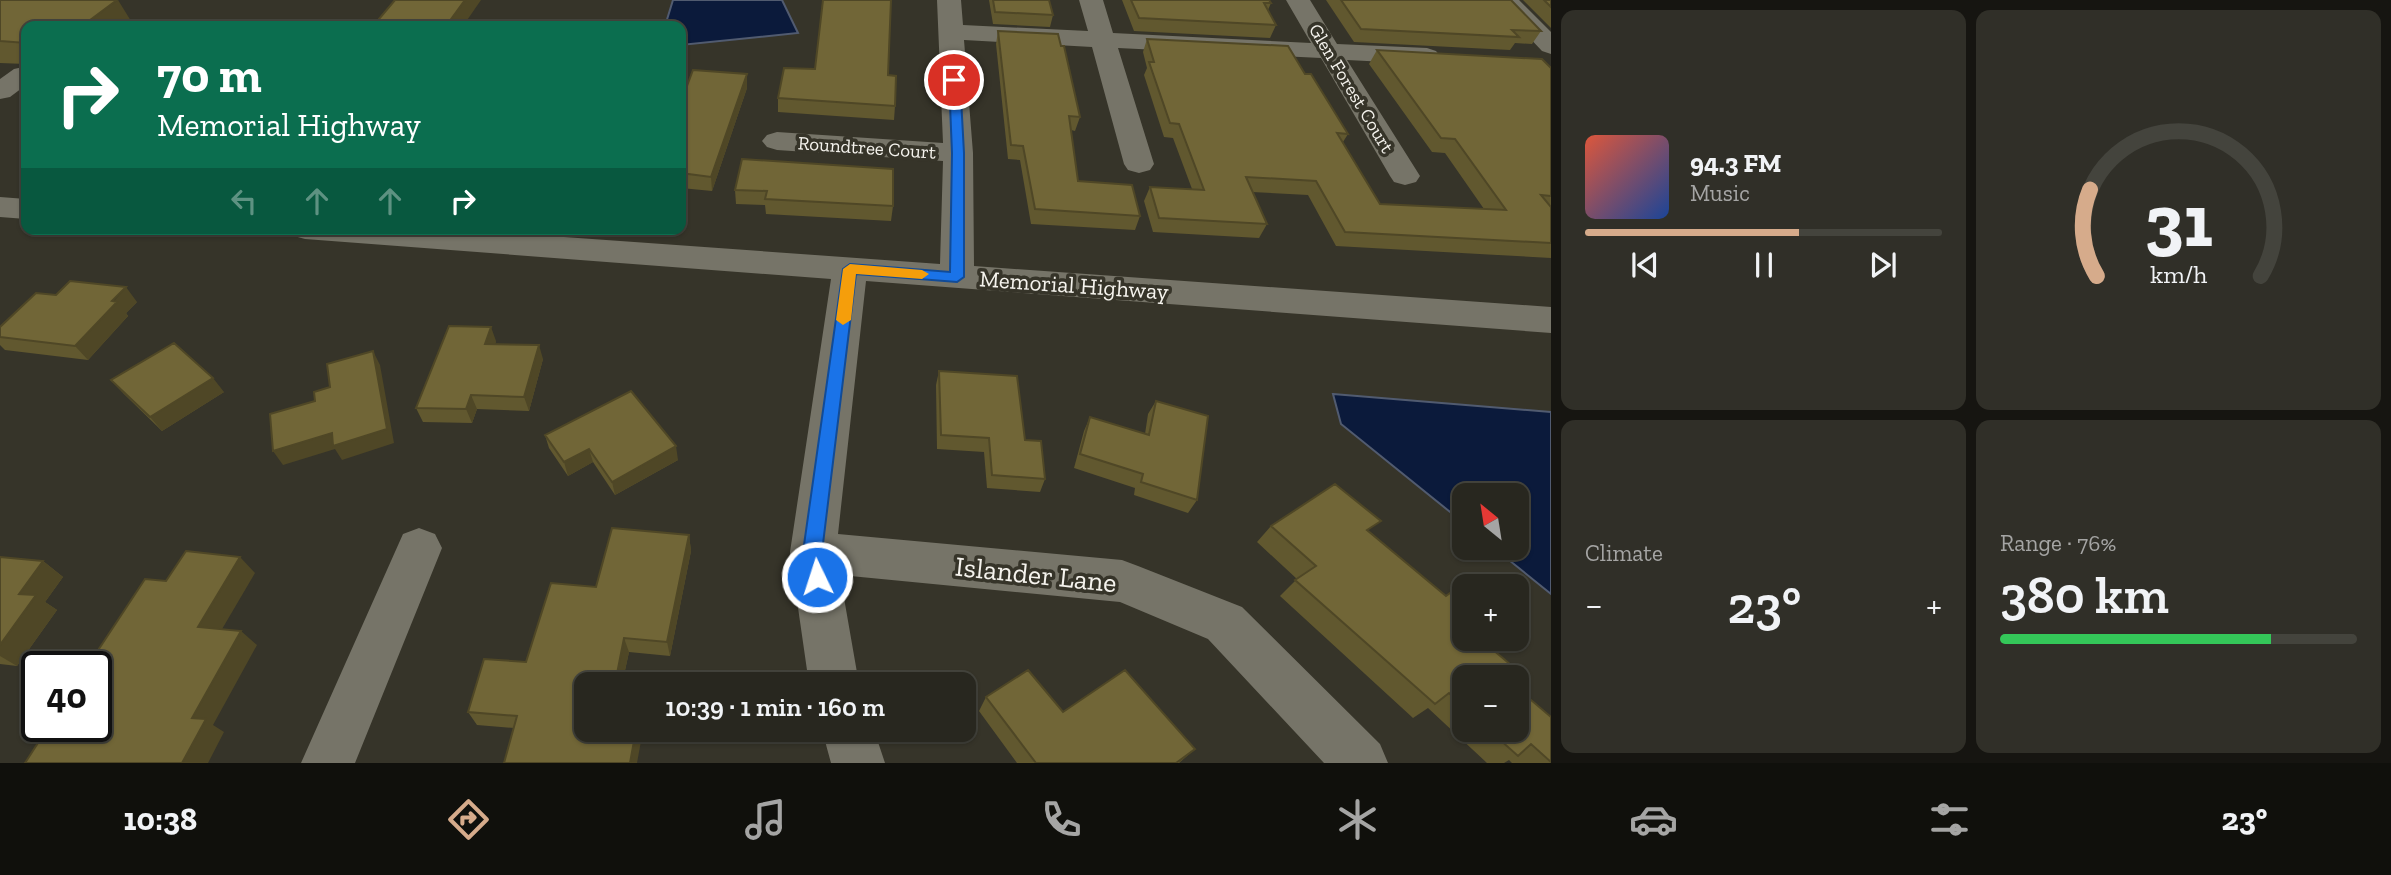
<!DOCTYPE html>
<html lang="en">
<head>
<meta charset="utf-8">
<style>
  body { margin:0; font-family:"Zilla Slab",serif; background:#302f28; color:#f1f3f6; height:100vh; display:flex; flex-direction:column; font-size:26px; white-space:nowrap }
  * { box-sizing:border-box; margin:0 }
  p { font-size:23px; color:#a5a5a4 }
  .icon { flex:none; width:38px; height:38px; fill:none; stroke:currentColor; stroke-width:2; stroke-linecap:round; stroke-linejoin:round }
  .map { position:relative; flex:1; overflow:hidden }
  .panel { display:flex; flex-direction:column; gap:10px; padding:10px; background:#161511; width:840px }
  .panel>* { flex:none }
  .top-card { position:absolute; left:21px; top:21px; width:665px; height:214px; border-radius:14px; box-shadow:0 2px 5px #0004,0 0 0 2px #44443d; background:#0b6e4f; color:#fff; overflow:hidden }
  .needle { width:46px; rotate:330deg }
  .fabs { position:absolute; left:1452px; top:483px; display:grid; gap:14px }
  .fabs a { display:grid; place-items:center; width:77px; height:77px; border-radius:14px; background:#28271f; box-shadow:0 2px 5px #0004,0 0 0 2px #44443d; font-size:35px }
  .speed { position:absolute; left:21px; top:651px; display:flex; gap:14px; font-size:35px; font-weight:700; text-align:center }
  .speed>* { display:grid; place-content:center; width:91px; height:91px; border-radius:50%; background:#28271f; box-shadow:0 2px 5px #0004,0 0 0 2px #44443d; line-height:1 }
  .speed .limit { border:4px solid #111; border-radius:10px; background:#fff; color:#111 }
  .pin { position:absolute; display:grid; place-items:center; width:60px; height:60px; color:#fff; margin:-30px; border:4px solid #fff; border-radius:50%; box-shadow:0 2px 7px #0007 }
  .me { position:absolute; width:77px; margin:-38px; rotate:356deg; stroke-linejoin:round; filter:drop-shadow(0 0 5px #0008) }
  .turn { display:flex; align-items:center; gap:24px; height:147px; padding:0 21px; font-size:32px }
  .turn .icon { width:91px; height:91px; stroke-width:2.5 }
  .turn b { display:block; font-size:49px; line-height:60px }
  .lanes { display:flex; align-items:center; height:66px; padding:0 21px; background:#0003; justify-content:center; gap:35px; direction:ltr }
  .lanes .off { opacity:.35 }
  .big { font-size:52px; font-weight:600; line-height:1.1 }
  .panel .card { flex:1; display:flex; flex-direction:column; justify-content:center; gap:10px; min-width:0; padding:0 24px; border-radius:14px; background:#302f28 }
  .panel .dial { align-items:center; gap:0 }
  .dial svg { height:182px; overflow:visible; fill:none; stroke:#44443d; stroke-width:7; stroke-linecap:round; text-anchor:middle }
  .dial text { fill:#f1f3f6; stroke:none }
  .song { display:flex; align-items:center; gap:21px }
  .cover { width:84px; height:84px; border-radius:10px; background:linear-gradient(135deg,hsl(10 70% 55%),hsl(220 70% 35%)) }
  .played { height:7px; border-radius:4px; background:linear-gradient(90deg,#d6ab8b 60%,#44443d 60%) }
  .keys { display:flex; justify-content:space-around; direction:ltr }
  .heat { display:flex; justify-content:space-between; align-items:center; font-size:38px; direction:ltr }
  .charge { height:10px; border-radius:5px; background:linear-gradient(90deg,#34c759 76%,#44443d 0) }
  .panel .tiles { flex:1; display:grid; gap:10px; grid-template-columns:repeat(2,1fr) }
  .trip { position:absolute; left:574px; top:672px; width:402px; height:70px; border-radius:14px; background:#28271f; box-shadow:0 2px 5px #0004,0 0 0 2px #44443d; font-weight:600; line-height:70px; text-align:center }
  .dock { display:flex; height:112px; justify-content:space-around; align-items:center; background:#10100c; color:#a5a5a4 }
  .dock .icon { width:49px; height:49px }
  .dock .selected { color:#d6ab8b }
  .dock b { font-size:32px; color:#f1f3f6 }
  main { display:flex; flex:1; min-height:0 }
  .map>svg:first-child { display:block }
  .water { fill:#0b1a3b; stroke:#515b70; stroke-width:2 }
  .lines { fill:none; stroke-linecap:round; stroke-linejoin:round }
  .minor { fill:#767468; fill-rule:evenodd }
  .wall { fill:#61582f }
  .shaded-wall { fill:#4f4726 }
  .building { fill:#716637; stroke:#4f4726; stroke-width:2 }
  .route { fill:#1a73e8; stroke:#114b97; stroke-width:2 }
  .slow { fill:#f59e0b }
  .labels { text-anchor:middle; stroke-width:7; stroke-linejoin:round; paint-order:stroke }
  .far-street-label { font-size:19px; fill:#f5f3ed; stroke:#363429 }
  .street-label { font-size:23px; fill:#f5f3ed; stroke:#363429 }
  .near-street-label { font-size:28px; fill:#f5f3ed; stroke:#363429 }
</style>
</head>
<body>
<main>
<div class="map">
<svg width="1551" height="763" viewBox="0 0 1551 763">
  <rect width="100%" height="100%" fill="#363429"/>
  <path class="water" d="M673 0H782L798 33 681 45V26H665Z
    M1333 394 1551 412V594L1494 548H1517V495H1465V524L1341 424Z"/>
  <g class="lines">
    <path class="minor" d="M937 0H961L963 25 1088 31 1079 0H1103L1113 33 1311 43 1286 0H1310L1337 44 1427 48 1436 51 1440 56 1436 61 1427 64 1347 60 1420 176 1416 182 1405 185 1394 182 1390 176 1321 58 1118 48 1154 164 1150 170 1139 173 1128 170 1124 164 1092 47 964 40 973 153 974 266 1551 307V333L866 281 838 534 1122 560 1138 566 1242 607 1380 744 1388 763H1324L1208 639 1120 602 840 575 859 684H809L790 552 831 279 305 239 294 236 289 229H454L940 264 943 161 777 150 767 147 762 141 767 135 777 132 943 143Z
      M1494 0H1519L1551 32V54L1542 51Z
      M23 67 26 68V85L10 97 0 99V79L14 69Z
      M0 197 26 199V219L0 217Z
      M419 528 435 534 442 548 355 763H301L403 534Z
      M822 730H874L885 763H831Z"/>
  </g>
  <path class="wall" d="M0 0 131 21 124 26H26V64L0 63Z
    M989 0H1049L1053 15 1050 27 993 24Z
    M1122 0H1269L1271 3 1268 10 1276 25 1270 38 1134 31Z
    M1326 0H1511L1541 31 1532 44 1515 43 1510 50 1354 42Z
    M1523 0H1551V28Z
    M998 31 1080 117 1075 131 1071 130 1078 181 1140 216 1135 230 1031 224 1020 160 1008 159 996 44Z
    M1147 39 1305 74 1348 134 1343 142 1380 204 1484 209 1445 153 1432 152 1369 64 1377 50 1551 68V258L1336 246 1308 195 1252 192 1267 224 1259 238 1153 232 1144 201 1150 187 1192 189 1173 138 1164 137 1144 75 1147 68 1143 52Z
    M888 75 895 106 894 120 778 112V98Z
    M747 88 712 191 681 188V102Z
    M742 159 893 206 891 221 766 214 765 205 736 204 735 190Z
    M137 302 126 313 128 316 88 360 5 350 0 345V327Z
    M496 341 495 344 543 359 529 411 477 409 472 423 423 422 416 408Z
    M939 371 1025 440 1045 479 1040 492 987 488 984 452 937 449 936 385Z
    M111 380 224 392 162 431 124 394Z
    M1156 401 1197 500 1188 513 1134 495 1135 488 1074 468 1084 431 1090 417 1145 434 1148 414Z
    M545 435 678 460 615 495 593 462 568 476 549 448Z
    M1271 526 1369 532 1492 649 1465 677V730H1517L1551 717V763H1512L1509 760 1504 763H1487L1428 708 1413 718 1280 596 1297 579 1257 542Z
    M689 535 691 551 670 656 629 652 622 684H586L514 728 477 725 468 712 526 662 596 587Z
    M0 557 43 561 63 577 45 602 57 610 17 666 0 664Z
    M986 697 1063 712 1195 749 1179 763H1017L979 711Z"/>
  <path class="shaded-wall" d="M118 0 131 21 124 26H82Z
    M465 0H481L463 26H446Z
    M747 74V88L712 191 711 177Z
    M126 287 137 302 126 313 128 316 88 360 75 346Z
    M491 327 496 341 490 358 485 344Z
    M539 345 543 359 529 411 524 397Z
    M373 351 380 365 394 443 342 460 335 449 283 465 273 451 332 433Z
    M213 378 224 392 162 431 150 417Z
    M471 395 477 409 472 423 466 409Z
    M676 446 678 460 615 495 612 482Z
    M589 449 593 462 568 476 564 462Z
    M689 535 691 551 670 656 667 642Z
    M240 557 255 573 215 641 198 627Z
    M43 561 63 577 45 602 57 610 17 666 0 656V645L19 594Z
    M241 631 257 645 213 725 224 732 208 763H182L192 718Z
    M624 638 629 652 622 684H615Z
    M636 730H643L637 763H630Z"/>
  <path class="building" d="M0 0H117L82 26H26V43L0 41Z
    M395 0H465L446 26H373Z
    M823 0H891L888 75 896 76 895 106 778 98 784 68 815 69Z
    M993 0H1049L1053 15 995 12Z
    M1131 0H1269L1271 3H1264L1276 25 1139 18Z
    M1341 0H1511L1541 31 1512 30 1519 37 1361 29Z
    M1544 0H1551V7Z
    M998 31 1058 34 1061 46H1064L1080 117 1069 116 1078 181 1132 185 1140 216 1035 209 1023 146 1011 145Z
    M1147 39 1288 46 1305 74H1311L1348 134 1337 133 1380 204 1506 210 1455 139 1441 138 1377 50 1542 59 1551 68V196L1541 195 1551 207V243L1345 232 1316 181 1246 177 1267 224 1159 218 1150 187 1204 190 1179 124 1170 123 1149 62H1154Z
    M693 70 747 74 711 177 681 173V102Z
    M742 159 893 169V206L765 199 767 191 735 190Z
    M70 281 126 287 112 301 117 302 75 346 0 337V327L36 293 56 295Z
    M449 326 491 327 485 344 539 345 524 397 471 395 466 409 416 408Z
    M174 343 213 378 150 417 111 380Z
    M373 351 387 429 333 446 332 433 273 451 270 414 315 401 314 392 330 387 327 364Z
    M939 371 1017 376 1025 440 1041 441 1045 479 992 475 989 438 941 435Z
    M631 391 676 446 612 482 589 449 564 462 545 435Z
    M1156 401 1208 416 1197 500 1141 482 1143 474 1080 454 1090 417 1149 435Z
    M1335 484 1381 521 1367 530 1446 596 1462 584 1465 587V639H1504L1492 649 1511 665 1501 674 1505 677H1465V708L1449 693 1435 704 1295 580 1316 566 1271 526Z
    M612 528 689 535 667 642 624 638 615 684H586V730H636L630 763H504L517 716 468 712 484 659 526 662 551 583 596 587Z
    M186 551 240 557 198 627 241 631 192 718 206 719 182 763H25L49 726H96V667H87L145 579 166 581Z
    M0 557 43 561 19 594 36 595 0 645Z
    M1028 670 1063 712 1125 670 1195 749 1176 763H1036L986 697Z
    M1517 688 1551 717V762L1531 744 1518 756 1489 730H1517Z"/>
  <path class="route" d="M954 77 960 80 964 153V277L957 282 856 274 822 552 826 577 823 583 817 585 810 583 803 552 843 269 850 264 950 272 952 153 949 80Z"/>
  <path class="slow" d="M850 264 922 270 929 274 922 279 856 274 851 320 843 325 836 320 843 269Z"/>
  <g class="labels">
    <g class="far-street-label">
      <text transform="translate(1352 88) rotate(59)" y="7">Glen Forest Court</text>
      <text transform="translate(867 147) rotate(4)" y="7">Roundtree Court</text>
    </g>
    <g class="street-label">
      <text transform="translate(1074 285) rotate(4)" y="8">Memorial Highway</text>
    </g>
    <g class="near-street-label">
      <text transform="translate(1036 574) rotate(6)" y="10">Islander Lane</text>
    </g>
  </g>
</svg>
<div class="fabs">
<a><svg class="needle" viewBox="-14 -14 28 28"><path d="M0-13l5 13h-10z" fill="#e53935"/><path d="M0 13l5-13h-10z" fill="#a5a5a4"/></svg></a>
<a>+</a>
<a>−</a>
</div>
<div class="speed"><div class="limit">40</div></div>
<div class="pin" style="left:954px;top:80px;background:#d93025"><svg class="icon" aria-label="arrive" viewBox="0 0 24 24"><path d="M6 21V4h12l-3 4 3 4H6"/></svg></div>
<svg class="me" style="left:817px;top:577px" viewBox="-20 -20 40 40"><circle r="17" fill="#1a73e8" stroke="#fff" stroke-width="3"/><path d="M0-11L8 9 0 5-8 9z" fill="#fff"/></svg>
<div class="trip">10:39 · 1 min · 160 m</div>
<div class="top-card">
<div class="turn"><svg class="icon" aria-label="right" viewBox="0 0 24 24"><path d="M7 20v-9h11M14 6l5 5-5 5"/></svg><div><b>70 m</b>Memorial Highway</div></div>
<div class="lanes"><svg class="icon off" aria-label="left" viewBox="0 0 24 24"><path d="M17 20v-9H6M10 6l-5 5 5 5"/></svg><svg class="icon off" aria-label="ahead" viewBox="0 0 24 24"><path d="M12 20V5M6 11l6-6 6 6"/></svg><svg class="icon off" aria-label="ahead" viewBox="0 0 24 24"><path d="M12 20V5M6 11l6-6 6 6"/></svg><svg class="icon" aria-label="right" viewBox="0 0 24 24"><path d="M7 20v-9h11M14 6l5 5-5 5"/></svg></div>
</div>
</div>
<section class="panel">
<div class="tiles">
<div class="card">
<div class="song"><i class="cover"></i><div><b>94.3 FM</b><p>Music</p></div></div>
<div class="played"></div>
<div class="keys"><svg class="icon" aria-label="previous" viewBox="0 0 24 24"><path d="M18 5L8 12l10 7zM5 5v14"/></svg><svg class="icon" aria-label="pause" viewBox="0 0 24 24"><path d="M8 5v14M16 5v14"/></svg><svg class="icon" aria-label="next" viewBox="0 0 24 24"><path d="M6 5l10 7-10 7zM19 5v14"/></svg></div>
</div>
<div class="card dial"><svg viewBox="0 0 100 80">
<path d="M14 69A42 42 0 1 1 86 69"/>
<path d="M14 69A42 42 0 0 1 11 31" stroke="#d6ab8b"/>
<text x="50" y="56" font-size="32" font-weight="700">31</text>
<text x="50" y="72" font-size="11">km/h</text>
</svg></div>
<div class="card"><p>Climate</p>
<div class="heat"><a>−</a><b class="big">23°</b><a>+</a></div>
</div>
<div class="card"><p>Range · 76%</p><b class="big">380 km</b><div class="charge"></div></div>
</div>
</section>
</main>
<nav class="dock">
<b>10:38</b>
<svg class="icon selected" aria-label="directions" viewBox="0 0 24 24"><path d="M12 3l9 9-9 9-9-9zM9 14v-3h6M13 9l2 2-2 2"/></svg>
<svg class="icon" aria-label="music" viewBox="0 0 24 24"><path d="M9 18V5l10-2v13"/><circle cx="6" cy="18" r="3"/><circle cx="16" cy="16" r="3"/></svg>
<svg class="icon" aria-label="phone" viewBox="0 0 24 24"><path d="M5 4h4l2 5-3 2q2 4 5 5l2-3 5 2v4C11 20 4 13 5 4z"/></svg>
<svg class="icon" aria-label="climate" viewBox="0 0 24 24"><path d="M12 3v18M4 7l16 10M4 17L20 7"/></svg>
<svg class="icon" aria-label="car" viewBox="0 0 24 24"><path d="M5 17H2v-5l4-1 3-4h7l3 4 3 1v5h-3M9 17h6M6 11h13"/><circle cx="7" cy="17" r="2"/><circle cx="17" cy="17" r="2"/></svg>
<svg class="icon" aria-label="filters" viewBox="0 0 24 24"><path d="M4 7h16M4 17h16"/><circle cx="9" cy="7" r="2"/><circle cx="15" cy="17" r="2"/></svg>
<b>23°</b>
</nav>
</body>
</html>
